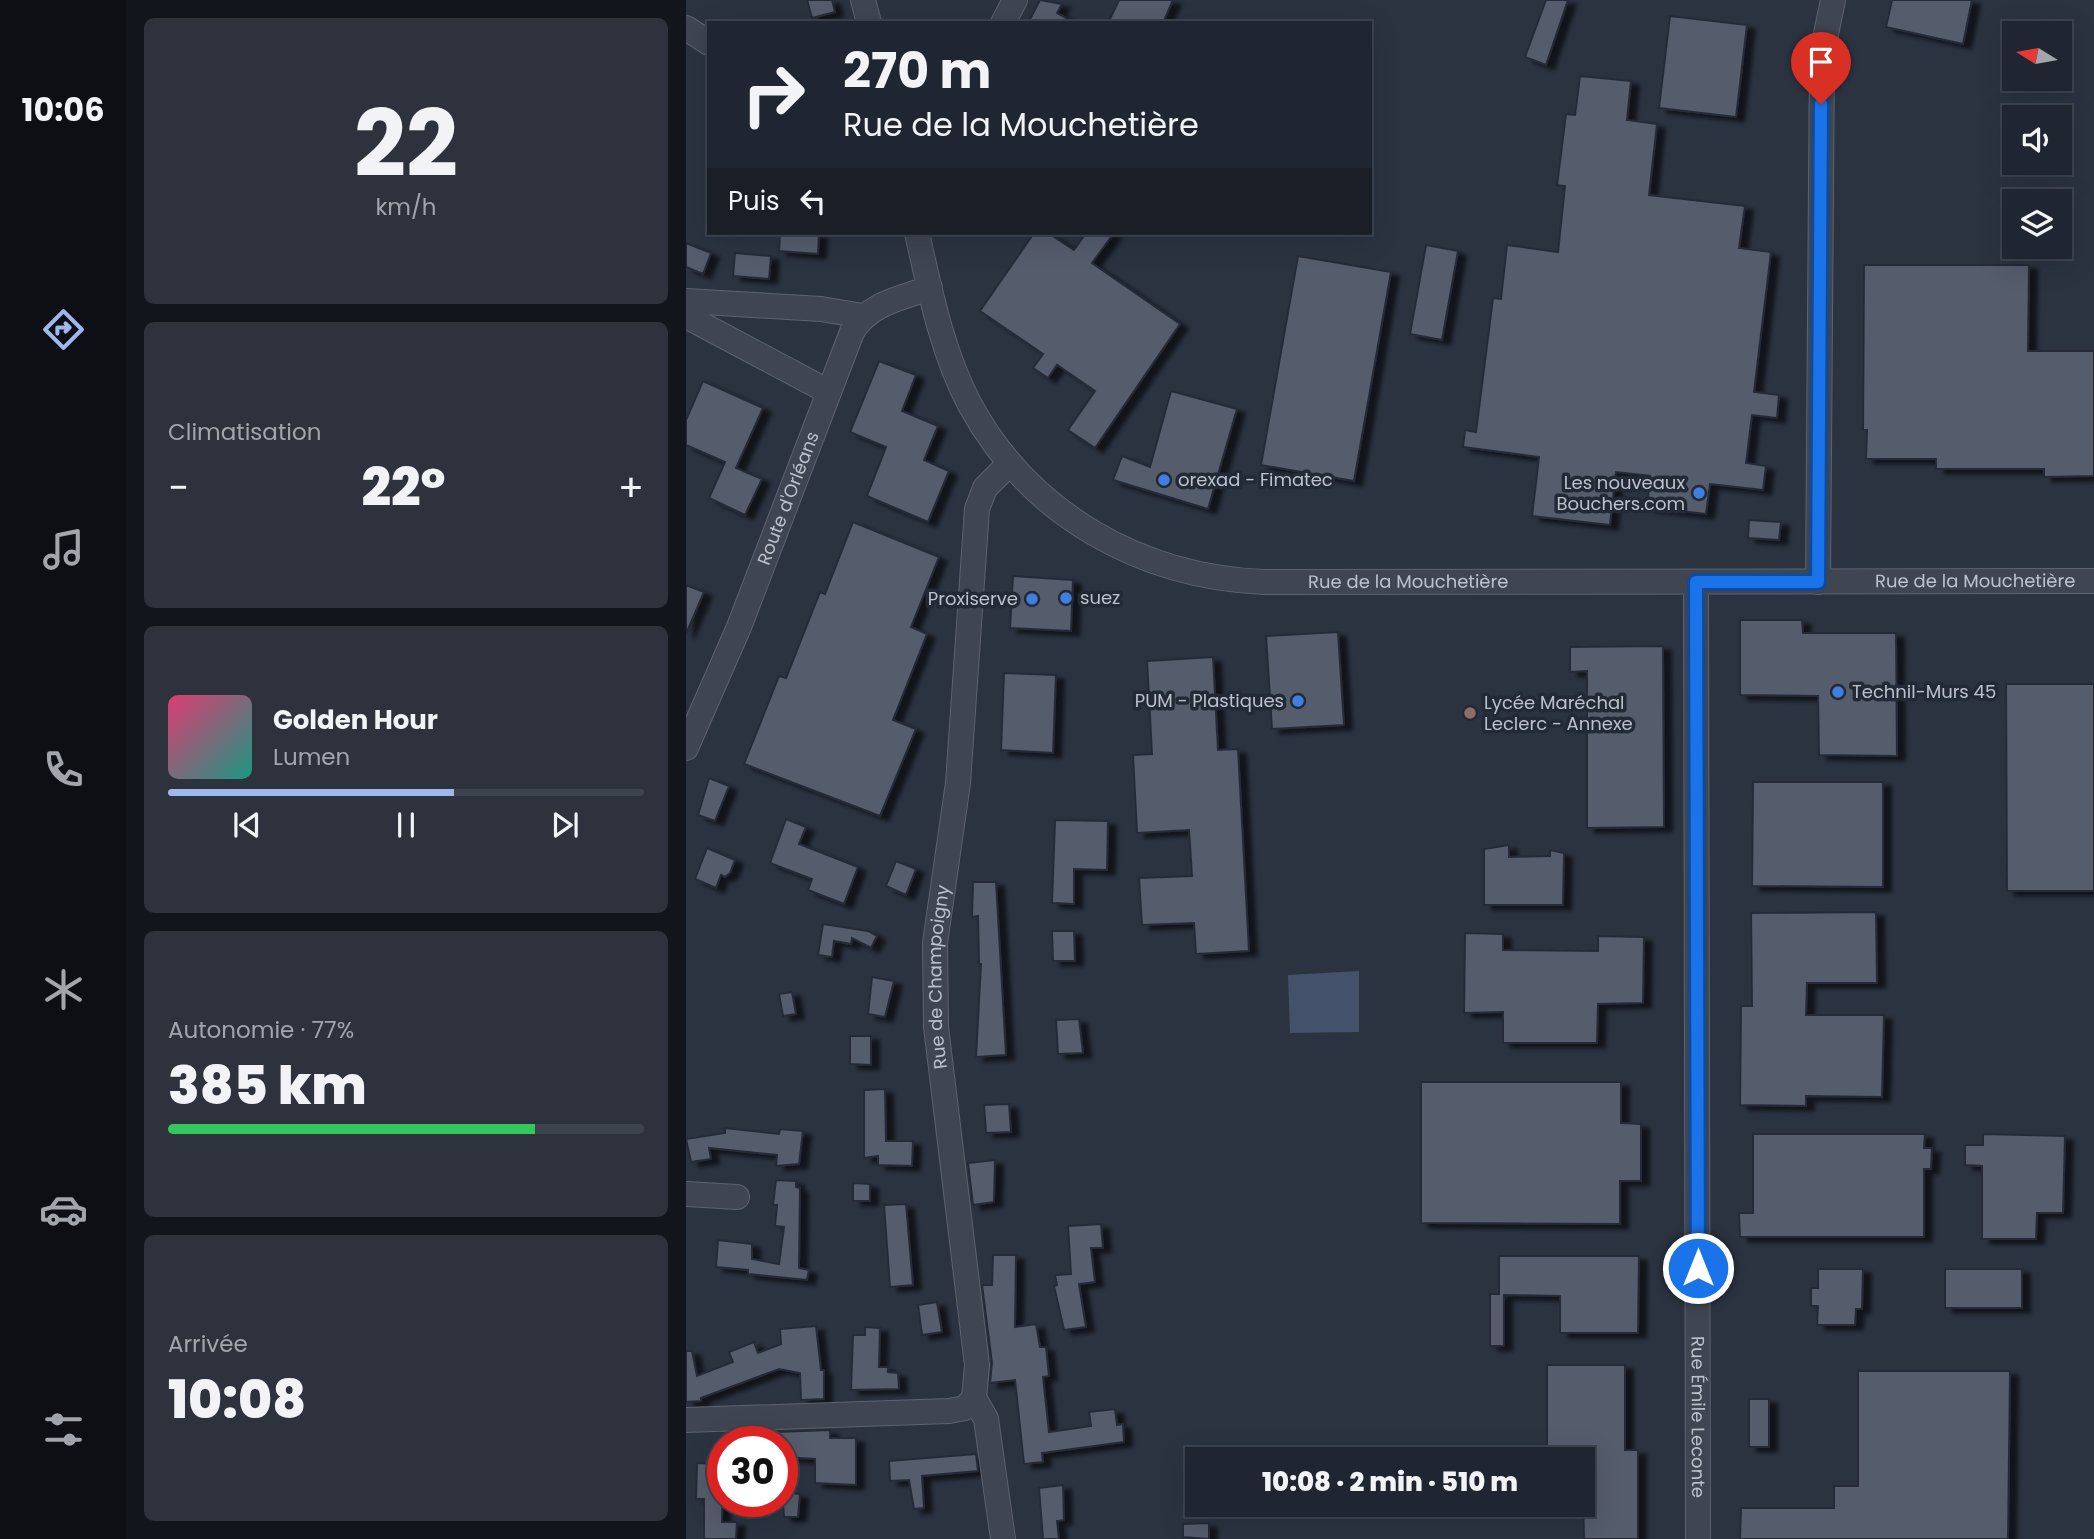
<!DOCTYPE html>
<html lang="fr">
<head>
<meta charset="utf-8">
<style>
  body { margin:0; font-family:Poppins,sans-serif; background:#2d323d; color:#f1f3f6; height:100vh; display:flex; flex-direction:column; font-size:26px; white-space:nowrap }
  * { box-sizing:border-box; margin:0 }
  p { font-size:23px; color:#a2a5ab }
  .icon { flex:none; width:38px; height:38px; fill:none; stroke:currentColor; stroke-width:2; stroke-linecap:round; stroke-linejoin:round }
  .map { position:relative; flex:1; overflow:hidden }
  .side { display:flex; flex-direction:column; gap:18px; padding:18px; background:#12151b; width:560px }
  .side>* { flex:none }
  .hud { position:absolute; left:21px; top:21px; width:665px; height:214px; border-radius:0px; box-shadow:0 7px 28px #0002,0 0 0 2px #3d434d; background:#202631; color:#f1f3f6; overflow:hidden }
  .needle { width:46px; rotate:281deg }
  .buttons { position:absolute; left:1316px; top:21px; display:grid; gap:14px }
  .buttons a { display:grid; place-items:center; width:70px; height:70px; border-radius:0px; background:#202631; box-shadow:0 7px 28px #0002,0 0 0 2px #3d434d; font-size:35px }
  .speed { position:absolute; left:21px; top:1426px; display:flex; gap:14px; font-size:35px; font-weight:700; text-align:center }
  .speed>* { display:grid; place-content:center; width:91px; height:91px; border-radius:50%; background:#202631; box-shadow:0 7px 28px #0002,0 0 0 2px #3d434d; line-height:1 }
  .speed .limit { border:10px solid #d22; background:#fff; color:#111 }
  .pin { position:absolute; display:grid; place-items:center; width:60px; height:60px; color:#fff; margin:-72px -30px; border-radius:50% 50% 50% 0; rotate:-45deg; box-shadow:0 0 7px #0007 }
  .pin .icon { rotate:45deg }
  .me { position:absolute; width:77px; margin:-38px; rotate:0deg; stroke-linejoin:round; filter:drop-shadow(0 0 5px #0008) }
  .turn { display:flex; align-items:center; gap:24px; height:147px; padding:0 21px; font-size:32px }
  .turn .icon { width:91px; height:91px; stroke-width:2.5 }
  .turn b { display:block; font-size:49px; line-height:60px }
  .then { display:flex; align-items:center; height:66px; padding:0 21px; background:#0003; gap:14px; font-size:26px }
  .big { font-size:52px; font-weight:800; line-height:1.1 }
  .side .widget { flex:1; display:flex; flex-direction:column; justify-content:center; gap:10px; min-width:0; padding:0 24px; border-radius:10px; background:#2d323d }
  .side .dial { align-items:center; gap:0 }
  .dial b { font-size:91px; line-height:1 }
  .song { display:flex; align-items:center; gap:21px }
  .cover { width:84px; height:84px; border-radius:10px; background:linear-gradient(135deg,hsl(340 70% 55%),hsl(170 70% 35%)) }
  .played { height:7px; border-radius:4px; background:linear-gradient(90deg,#9eb8ee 60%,#3d434d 60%) }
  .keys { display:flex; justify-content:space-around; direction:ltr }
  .heat { display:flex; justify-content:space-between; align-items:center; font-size:38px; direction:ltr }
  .charge { height:10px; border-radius:5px; background:linear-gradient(90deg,#34c759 77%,#3d434d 0) }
  .trip { position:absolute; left:499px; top:1447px; width:410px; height:70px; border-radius:0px; background:#202631; box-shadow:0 7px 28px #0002,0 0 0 2px #3d434d; font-weight:800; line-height:70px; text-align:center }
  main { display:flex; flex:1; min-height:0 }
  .dock { display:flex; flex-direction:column; width:126px; justify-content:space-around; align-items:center; background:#0d0f14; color:#a2a5ab }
  .dock .icon { width:49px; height:49px }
  .dock .current { color:#9eb8ee }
  .dock b { font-size:32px; color:#f1f3f6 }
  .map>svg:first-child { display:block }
  .water { fill:#44516a }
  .building { fill:#545c6c; stroke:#252c39; stroke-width:2; filter:url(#shadow) }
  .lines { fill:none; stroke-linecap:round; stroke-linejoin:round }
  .minor-casing { stroke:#5d636f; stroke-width:26 }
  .minor { stroke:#3f4551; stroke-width:24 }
  .route-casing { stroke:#114b97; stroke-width:18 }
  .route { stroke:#1a73e8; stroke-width:12 }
  .shop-dot { fill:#3f7fe0; stroke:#232a37; stroke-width:2.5 }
  .education-dot { fill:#8d6e63; stroke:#232a37; stroke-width:2.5 }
  .labels { text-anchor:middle; stroke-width:7; stroke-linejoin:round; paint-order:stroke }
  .poi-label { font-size:18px; fill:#bcc1cb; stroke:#232a37; text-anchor:start }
  .street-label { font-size:18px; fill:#bcc1cb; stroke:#232a37 }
</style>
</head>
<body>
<main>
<nav class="dock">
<b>10:06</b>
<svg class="icon current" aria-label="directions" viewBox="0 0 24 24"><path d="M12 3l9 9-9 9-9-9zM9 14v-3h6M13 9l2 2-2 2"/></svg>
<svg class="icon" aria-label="music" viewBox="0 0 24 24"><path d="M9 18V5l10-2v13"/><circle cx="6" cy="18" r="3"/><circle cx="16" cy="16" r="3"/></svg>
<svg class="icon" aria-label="phone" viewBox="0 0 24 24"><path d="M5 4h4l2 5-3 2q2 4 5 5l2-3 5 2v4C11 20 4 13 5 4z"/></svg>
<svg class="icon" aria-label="climate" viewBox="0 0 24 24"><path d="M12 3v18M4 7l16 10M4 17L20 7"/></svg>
<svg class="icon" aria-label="car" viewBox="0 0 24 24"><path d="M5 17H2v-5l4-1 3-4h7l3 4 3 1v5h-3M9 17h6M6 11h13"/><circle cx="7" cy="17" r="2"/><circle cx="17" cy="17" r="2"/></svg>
<svg class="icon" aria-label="filters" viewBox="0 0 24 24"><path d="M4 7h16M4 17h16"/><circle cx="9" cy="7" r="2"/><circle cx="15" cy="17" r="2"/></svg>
</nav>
<section class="side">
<div class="widget dial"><b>22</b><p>km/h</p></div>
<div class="widget"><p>Climatisation</p>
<div class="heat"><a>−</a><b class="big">22°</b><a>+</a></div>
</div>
<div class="widget">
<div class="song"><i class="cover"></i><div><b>Golden Hour</b><p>Lumen</p></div></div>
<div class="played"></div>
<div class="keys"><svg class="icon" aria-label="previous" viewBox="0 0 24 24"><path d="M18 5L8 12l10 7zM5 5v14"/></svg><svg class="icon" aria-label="pause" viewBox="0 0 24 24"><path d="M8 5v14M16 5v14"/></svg><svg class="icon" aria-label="next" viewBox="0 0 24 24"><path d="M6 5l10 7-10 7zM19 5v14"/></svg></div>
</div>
<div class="widget"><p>Autonomie · 77%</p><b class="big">385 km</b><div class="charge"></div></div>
<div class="widget"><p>Arrivée</p><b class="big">10:08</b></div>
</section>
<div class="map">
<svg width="1408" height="1539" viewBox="0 0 1408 1539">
  <defs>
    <filter id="shadow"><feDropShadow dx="8" dy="4.5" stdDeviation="2" flood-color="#0009"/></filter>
  </defs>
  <rect width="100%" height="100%" fill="#2b3341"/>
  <path class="water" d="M673 971V1032L604 1033 602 975Z"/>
  <path class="building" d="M121 0H146L149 12 126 18Z
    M354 0 376 4 371 13 390 23H342Z
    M433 0H487L477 23H422Z
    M860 0H882L860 65 839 57Z
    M1206 0H1286L1277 44 1200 27Z
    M984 16 1061 25 1050 117 973 108Z
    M894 76 945 81 941 120 971 124 963 195 1059 206 1053 248 1085 252 1068 392 1093 395 1091 418 1066 415 1060 463 1080 466 1077 490 1024 484 1020 514 961 507 964 476 930 472 924 525 846 516 853 457 777 447 779 430 790 432 807 298 815 299 821 245 872 252 879 186 871 185 880 114 889 115Z
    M94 233 133 234 132 254 93 251Z
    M348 233H362L388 250 400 233H428L406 263 494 324 409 448 382 430 409 391 371 365 362 378 347 368 357 354 294 311Z
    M0 243 25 253 17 274 0 267Z
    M740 245 772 251 756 340 724 334Z
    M49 253 85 256 83 279 47 276Z
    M612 256 705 272 668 481 575 465Z
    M1178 265H1343L1342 351H1408V476L1358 477V469H1250V459H1180L1181 430H1177Z
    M193 361 230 375 216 411 252 426 238 460 263 471 242 522 181 496 200 447 164 432Z
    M17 381 77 408 50 468 76 479 59 515 23 498 39 462 0 445V420Z
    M485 391 551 409 522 509 427 480 436 456 464 467Z
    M1063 520 1095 522 1093 540 1062 538Z
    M167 522 253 557 225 627 241 634 207 720 230 729 194 816 58 764 93 676 100 678 134 592 139 594Z
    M327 576 387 580 385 631 324 628Z
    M0 585 18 592 0 634Z
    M1054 620H1116L1117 633H1210L1211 756 1133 755 1132 696 1054 695Z
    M652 632 658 725 586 729 580 636Z
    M977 646 978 827 901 828V671L884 672V647Z
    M527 657 532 750 552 749 563 951 510 954 508 923 456 925 453 878 506 876 503 830 451 833 447 755 466 754 461 661Z
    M318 673 370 675 367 753 315 750Z
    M1320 684H1408V891H1321Z
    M23 778 43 786 29 821 12 815Z
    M1067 782H1197V887L1066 886Z
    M100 819 120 827 113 844 172 867 158 904 122 890 126 879 84 863Z
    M369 820 422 821 421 870 388 869V904L366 903Z
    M823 845V857L864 856V850L878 853 877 905H798V849Z
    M21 848 49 860 44 873 39 877 35 875 30 888 9 879Z
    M210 861 230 869 220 895 200 886Z
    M287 882H310L320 1055 290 1057 295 964H293L292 916 286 917Z
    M1190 912 1191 983H1121L1120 1015H1198L1196 1097 1120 1096V1106L1054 1105 1055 1006H1066L1065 913Z
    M137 924 182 931 191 936 185 948 166 938 165 944 148 941 146 957 132 955Z
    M366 931H388L389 961H367Z
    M779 933 817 934V950L912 951V936L958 937 957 1003 912 1004 911 1043H817V1012L778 1013Z
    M186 977 208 981 199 1017 182 1014Z
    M106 992 110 1014 97 1016 93 994Z
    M393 1019 397 1053 372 1054 370 1020Z
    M164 1036H185V1065L164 1064Z
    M735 1082H935V1123L955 1124V1181H934V1224L735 1223Z
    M199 1089 200 1141H227L226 1166 192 1165V1156L178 1158V1090Z
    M323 1104 325 1132 300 1133 298 1105Z
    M39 1128 93 1134 94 1129 117 1131 113 1164 90 1166 91 1155 23 1148 25 1159 5 1162 0 1139 39 1133Z
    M1067 1134H1239L1238 1148H1246L1245 1169H1238V1237H1054L1053 1213H1067Z
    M1297 1134 1379 1136 1377 1213H1351L1350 1239H1296V1166L1279 1165V1145H1297Z
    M309 1160 308 1202 287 1205 282 1163Z
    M90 1180 110 1181V1187L114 1188 113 1268 123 1270 121 1280 62 1274V1270L30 1267 32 1240 66 1244V1259L93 1264 98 1227 89 1226 91 1205H87Z
    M167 1183 184 1184V1201H167Z
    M220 1204 227 1285 204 1287 198 1205Z
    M415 1224 417 1248H405L409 1282 393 1284 400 1327 378 1330 368 1286 371 1285 369 1275 385 1274 382 1226Z
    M307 1255H330L329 1327 350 1324 354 1347H360L363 1376 357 1377 363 1432 405 1426 403 1412 429 1409 431 1425 437 1424 438 1442 356 1453 357 1462 338 1464 329 1380 304 1383 306 1363 296 1285H306Z
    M813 1256H953L952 1333H874V1296L818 1295V1346H804V1294H813Z
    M1132 1269H1177L1176 1309H1170L1169 1325H1131L1132 1306H1125V1288H1132Z
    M1259 1269H1336V1308H1259Z
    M251 1302 256 1332 236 1335 232 1305Z
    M130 1326 135 1370H138V1399L115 1400 114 1373 93 1369 15 1398V1401L0 1402V1351H6L11 1376 47 1362 43 1352 68 1342 72 1353 95 1344 94 1329Z
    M179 1327 194 1328 193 1367H202V1372L212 1373 213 1389 165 1390 167 1335H179Z
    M861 1365H939V1450H952V1539H898L896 1460H861Z
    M1172 1371H1324L1322 1539H1054L1055 1508H1148V1486H1172Z
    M1063 1399H1083V1447H1063Z
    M144 1430V1438H170V1485L129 1483V1459L96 1457V1442H63L64 1433Z
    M290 1454 292 1471 236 1476 238 1508 228 1509 223 1480 204 1481 203 1461Z
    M11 1463 34 1464 37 1468 36 1522H51L50 1539H18V1499H10Z
    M377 1485 378 1520 371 1521 373 1539H357L353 1488Z
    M96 1492 114 1494 112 1517H98Z
    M523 1523V1539L497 1537V1524Z"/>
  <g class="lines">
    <g class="minor-casing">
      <g id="minor">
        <path d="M177 0 183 23"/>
        <path d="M317 23 329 0"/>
        <path d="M0 28 23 43"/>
        <path id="s1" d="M231 233C244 291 256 352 284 405 344 515 455 577 578 582L1408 581"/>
        <path d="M0 301 135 309 177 316"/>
        <path d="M0 316 143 392"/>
        <path id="s2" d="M1010 582 1012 1539"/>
        <path d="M1132 582 1136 53 1147 0"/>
        <path id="s3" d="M0 748 53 627 166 332C182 304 215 298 244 288"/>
        <path d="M0 1194 51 1197"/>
        <path d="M0 1420 263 1411 279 1408 288 1398"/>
        <path id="s4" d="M317 1539 300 1419 288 1398 291 1365 250 1027 249 943 272 783 291 509 299 488 323 464"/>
      </g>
    </g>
    <use href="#minor" class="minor"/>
  </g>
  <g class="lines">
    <g class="route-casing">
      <path id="route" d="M1012 1268 1010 582H1132L1135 104"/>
    </g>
    <use href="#route" class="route"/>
  </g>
  <g class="shop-dot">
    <circle cx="478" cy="480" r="7"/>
    <circle cx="1013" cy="493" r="7"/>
    <circle cx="380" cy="598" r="7"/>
    <circle cx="346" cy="599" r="7"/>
    <circle cx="1152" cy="692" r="7"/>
    <circle cx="612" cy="701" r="7"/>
  </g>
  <circle class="education-dot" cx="784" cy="713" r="7"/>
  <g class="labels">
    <g class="poi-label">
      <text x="492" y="486">orexad - Fimatec</text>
      <text x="999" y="489" text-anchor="end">Les nouveaux<tspan x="999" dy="21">Bouchers.com</tspan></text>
      <text x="394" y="604">suez</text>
      <text x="332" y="605" text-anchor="end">Proxiserve</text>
      <text x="1166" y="698">TechniI-Murs 45</text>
      <text x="598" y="707" text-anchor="end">PUM - Plastiques</text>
      <text x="798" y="709">Lycée Maréchal<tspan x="798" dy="21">Leclerc - Annexe</tspan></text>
    </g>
    <g class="street-label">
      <text dy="6" stroke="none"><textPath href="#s3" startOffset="270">Route d'Orléans</textPath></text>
      <text dy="6" stroke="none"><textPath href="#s1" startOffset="1251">Rue de la Mouchetière</textPath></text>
      <text dy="6" stroke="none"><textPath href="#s1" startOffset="684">Rue de la Mouchetière</textPath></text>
      <text dy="6" stroke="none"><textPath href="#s4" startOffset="569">Rue de Champoigny</textPath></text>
      <text dy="6" stroke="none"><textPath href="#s2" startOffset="835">Rue Émile Leconte</textPath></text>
    </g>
  </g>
</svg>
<div class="buttons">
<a><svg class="needle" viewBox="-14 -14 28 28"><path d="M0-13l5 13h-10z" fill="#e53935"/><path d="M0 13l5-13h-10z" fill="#a2a5ab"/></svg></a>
<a><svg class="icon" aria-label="sound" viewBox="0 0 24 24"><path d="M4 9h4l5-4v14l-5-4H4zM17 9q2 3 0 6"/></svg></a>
<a><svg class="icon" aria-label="layers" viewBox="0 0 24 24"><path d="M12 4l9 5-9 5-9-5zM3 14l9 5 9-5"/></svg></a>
</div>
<div class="speed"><div class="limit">30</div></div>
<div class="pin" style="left:1135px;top:104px;background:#d93025"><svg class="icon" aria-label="arrive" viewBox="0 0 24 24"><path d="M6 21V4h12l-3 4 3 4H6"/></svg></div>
<svg class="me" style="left:1012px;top:1268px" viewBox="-20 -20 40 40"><circle r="17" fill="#1a73e8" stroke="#fff" stroke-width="3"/><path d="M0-11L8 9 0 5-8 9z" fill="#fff"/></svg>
<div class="trip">10:08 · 2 min · 510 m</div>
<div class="hud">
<div class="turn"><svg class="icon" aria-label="right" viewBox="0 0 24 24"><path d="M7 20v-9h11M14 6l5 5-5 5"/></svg><div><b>270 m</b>Rue de la Mouchetière</div></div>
<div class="then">Puis<svg class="icon" aria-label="left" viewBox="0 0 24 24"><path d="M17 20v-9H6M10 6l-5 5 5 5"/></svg></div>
</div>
</div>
</main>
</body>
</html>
